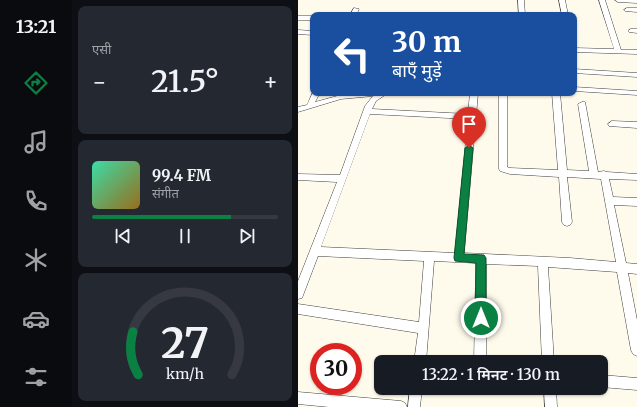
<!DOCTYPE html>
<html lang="hi">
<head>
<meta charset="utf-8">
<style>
  body { margin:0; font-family:Merriweather,"Noto Sans Devanagari",serif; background:#242831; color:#f1f3f6; height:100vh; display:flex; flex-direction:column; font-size:15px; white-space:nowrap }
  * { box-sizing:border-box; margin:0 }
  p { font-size:13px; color:#9ea1a6 }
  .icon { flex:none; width:22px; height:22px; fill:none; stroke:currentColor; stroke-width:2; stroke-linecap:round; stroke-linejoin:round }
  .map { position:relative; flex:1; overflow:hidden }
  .sheet { display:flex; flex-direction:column; gap:6px; padding:6px; background:#0d0f14; width:226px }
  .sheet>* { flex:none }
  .guide { position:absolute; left:12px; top:12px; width:267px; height:84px; border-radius:8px; box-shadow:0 1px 3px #0004; background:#1a4fa0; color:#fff; overflow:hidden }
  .speed { position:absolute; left:12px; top:343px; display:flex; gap:8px; font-size:20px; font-weight:700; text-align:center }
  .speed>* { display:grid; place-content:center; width:52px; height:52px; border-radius:50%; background:#171b24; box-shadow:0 1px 3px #0004; line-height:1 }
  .speed .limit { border:6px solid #d22; background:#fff; color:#111 }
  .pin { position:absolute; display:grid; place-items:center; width:34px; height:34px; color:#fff; margin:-41px -17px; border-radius:50% 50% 50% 0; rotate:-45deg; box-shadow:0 0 4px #0007 }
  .pin .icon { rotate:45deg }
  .me { position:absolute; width:44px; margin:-22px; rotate:0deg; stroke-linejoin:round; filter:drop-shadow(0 0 3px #0008) }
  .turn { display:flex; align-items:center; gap:14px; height:84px; padding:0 16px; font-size:18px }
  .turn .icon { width:52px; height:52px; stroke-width:2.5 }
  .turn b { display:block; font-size:28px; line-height:34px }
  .big { font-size:30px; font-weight:600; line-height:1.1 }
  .sheet .tile { flex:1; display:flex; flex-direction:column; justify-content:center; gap:6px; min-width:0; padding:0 14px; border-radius:8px; background:#242831 }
  .sheet .dial { align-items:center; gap:0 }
  .dial svg { height:104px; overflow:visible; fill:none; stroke:#363941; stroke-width:7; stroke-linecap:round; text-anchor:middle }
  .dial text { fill:#f1f3f6; stroke:none }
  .song { display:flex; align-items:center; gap:12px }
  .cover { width:48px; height:48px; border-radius:6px; background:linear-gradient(135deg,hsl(160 70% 55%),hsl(40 70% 35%)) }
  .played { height:4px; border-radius:2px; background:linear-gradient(90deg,#0b8043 75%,#363941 75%) }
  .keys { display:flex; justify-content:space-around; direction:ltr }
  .heat { display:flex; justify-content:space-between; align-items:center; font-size:22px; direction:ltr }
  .trip { position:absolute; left:76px; top:355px; width:234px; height:40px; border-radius:8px; background:#171b24; box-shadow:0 1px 3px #0004; font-weight:600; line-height:40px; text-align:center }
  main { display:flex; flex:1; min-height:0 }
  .tabs { display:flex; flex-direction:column; width:72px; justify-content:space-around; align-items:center; background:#090b0e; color:#9ea1a6 }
  .tabs .icon { width:28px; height:28px }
  .tabs .on { color:#0b8043 }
  .tabs b { font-size:18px; color:#f1f3f6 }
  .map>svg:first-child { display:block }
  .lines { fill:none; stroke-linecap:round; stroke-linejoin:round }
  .street-casing { stroke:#3f3f3f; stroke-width:1 }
  .street { fill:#fff; fill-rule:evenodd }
  .route { fill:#0b8043; stroke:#07532c }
</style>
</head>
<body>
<main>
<nav class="tabs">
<b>13:21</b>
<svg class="icon on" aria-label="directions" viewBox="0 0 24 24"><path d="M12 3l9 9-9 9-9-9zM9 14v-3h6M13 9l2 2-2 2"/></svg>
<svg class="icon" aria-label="music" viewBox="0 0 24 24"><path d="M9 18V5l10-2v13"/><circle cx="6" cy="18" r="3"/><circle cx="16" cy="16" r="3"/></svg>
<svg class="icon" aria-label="phone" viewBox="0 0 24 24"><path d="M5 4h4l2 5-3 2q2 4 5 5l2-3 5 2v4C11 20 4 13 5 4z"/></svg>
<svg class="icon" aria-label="climate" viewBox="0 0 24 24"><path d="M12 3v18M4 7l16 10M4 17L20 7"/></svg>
<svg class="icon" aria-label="car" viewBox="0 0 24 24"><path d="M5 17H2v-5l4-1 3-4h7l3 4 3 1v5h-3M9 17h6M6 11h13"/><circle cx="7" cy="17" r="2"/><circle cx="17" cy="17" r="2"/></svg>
<svg class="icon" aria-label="filters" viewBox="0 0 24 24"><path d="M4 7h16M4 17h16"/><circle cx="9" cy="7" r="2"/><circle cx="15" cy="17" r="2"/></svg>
</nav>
<section class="sheet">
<div class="tile"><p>एसी</p>
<div class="heat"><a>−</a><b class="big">21.5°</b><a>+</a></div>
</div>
<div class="tile">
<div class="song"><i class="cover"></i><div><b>99.4 FM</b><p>संगीत</p></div></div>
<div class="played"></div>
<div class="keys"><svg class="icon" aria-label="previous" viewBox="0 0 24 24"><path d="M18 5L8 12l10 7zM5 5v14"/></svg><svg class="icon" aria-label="pause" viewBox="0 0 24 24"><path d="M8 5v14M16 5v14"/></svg><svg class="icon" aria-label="next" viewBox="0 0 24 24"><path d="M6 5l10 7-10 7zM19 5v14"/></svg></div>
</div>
<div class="tile dial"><svg viewBox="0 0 100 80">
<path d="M14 69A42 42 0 1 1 86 69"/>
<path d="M14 69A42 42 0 0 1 10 36" stroke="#0b8043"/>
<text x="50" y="56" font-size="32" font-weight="700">27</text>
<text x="50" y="72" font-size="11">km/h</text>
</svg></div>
</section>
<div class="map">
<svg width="339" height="407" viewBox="0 0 339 407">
  <rect width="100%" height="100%" fill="#fffbec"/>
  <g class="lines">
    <g class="street-casing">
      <path id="street" d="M220 0H226L227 15H221Z
        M261 0H267L270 15H264Z
        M301 0H307L323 50H339V54L276 52V48L316 49Z
        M317 0H339V3L320 2Z
        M56 8 61 9 58 15H52Z
        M329 8H339V12L327 11 326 10Z
        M0 16H15V20H0Z
        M333 29H339V33L331 32V30Z
        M0 30 15 31V35L0 34Z
        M276 69 339 73V77L276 73Z
        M276 87 339 91V95L276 91Z
        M15 92 22 93 17 102 43 95 90 93 78 101 74 109 170 114 172 93H180L166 253 272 258 318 262 303 179 269 177 274 222 272 225 269 226 266 225 264 222 261 177 212 174 202 171 201 169V93H209V167L212 168 260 170 254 93H262L269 170 291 171 280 104 284 102H287L300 172 306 171 309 172 339 174V180L311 179 315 197 339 198V206L316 205 328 263 339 264V274L330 273 339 320V356L335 354 333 350 319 272 250 267 256 362H244L240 266 188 264V362H176L178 263 136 261 128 362H116L120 333 0 314V304L121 322 126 261 20 256 4 298 0 299V281L39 182 0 180V174L42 175 67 106 75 96 43 99 0 112V107L9 105ZM72 114 170 119 157 253 23 247Z
        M314 121 339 122V128L311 126 310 124Z
        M303 375 339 378V390L303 387Z
        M112 388H124L122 407H110Z
        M246 388H258L259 407H247Z
        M0 392 103 401 107 403 109 407H31L0 404Z"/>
    </g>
    <use href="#street" class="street"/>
  </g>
  <path class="route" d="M171 145 175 148 166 254 186 255 188 258V318L187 322 183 323 179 322 177 318 178 263 157 261 156 258 167 148Z"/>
</svg>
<div class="speed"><div class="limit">30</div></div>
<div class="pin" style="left:171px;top:148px;background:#d93025"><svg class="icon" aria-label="arrive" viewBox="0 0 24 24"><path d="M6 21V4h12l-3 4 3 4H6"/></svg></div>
<svg class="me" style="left:183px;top:318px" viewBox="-20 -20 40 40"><circle r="17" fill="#0b8043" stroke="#fff" stroke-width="3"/><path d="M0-11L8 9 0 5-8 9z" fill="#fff"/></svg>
<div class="trip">13:22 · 1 मिनट · 130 m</div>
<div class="guide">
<div class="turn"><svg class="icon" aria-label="left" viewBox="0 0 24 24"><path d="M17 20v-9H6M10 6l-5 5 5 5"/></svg><div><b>30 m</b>बाएँ मुड़ें</div></div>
</div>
</div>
</main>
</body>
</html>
